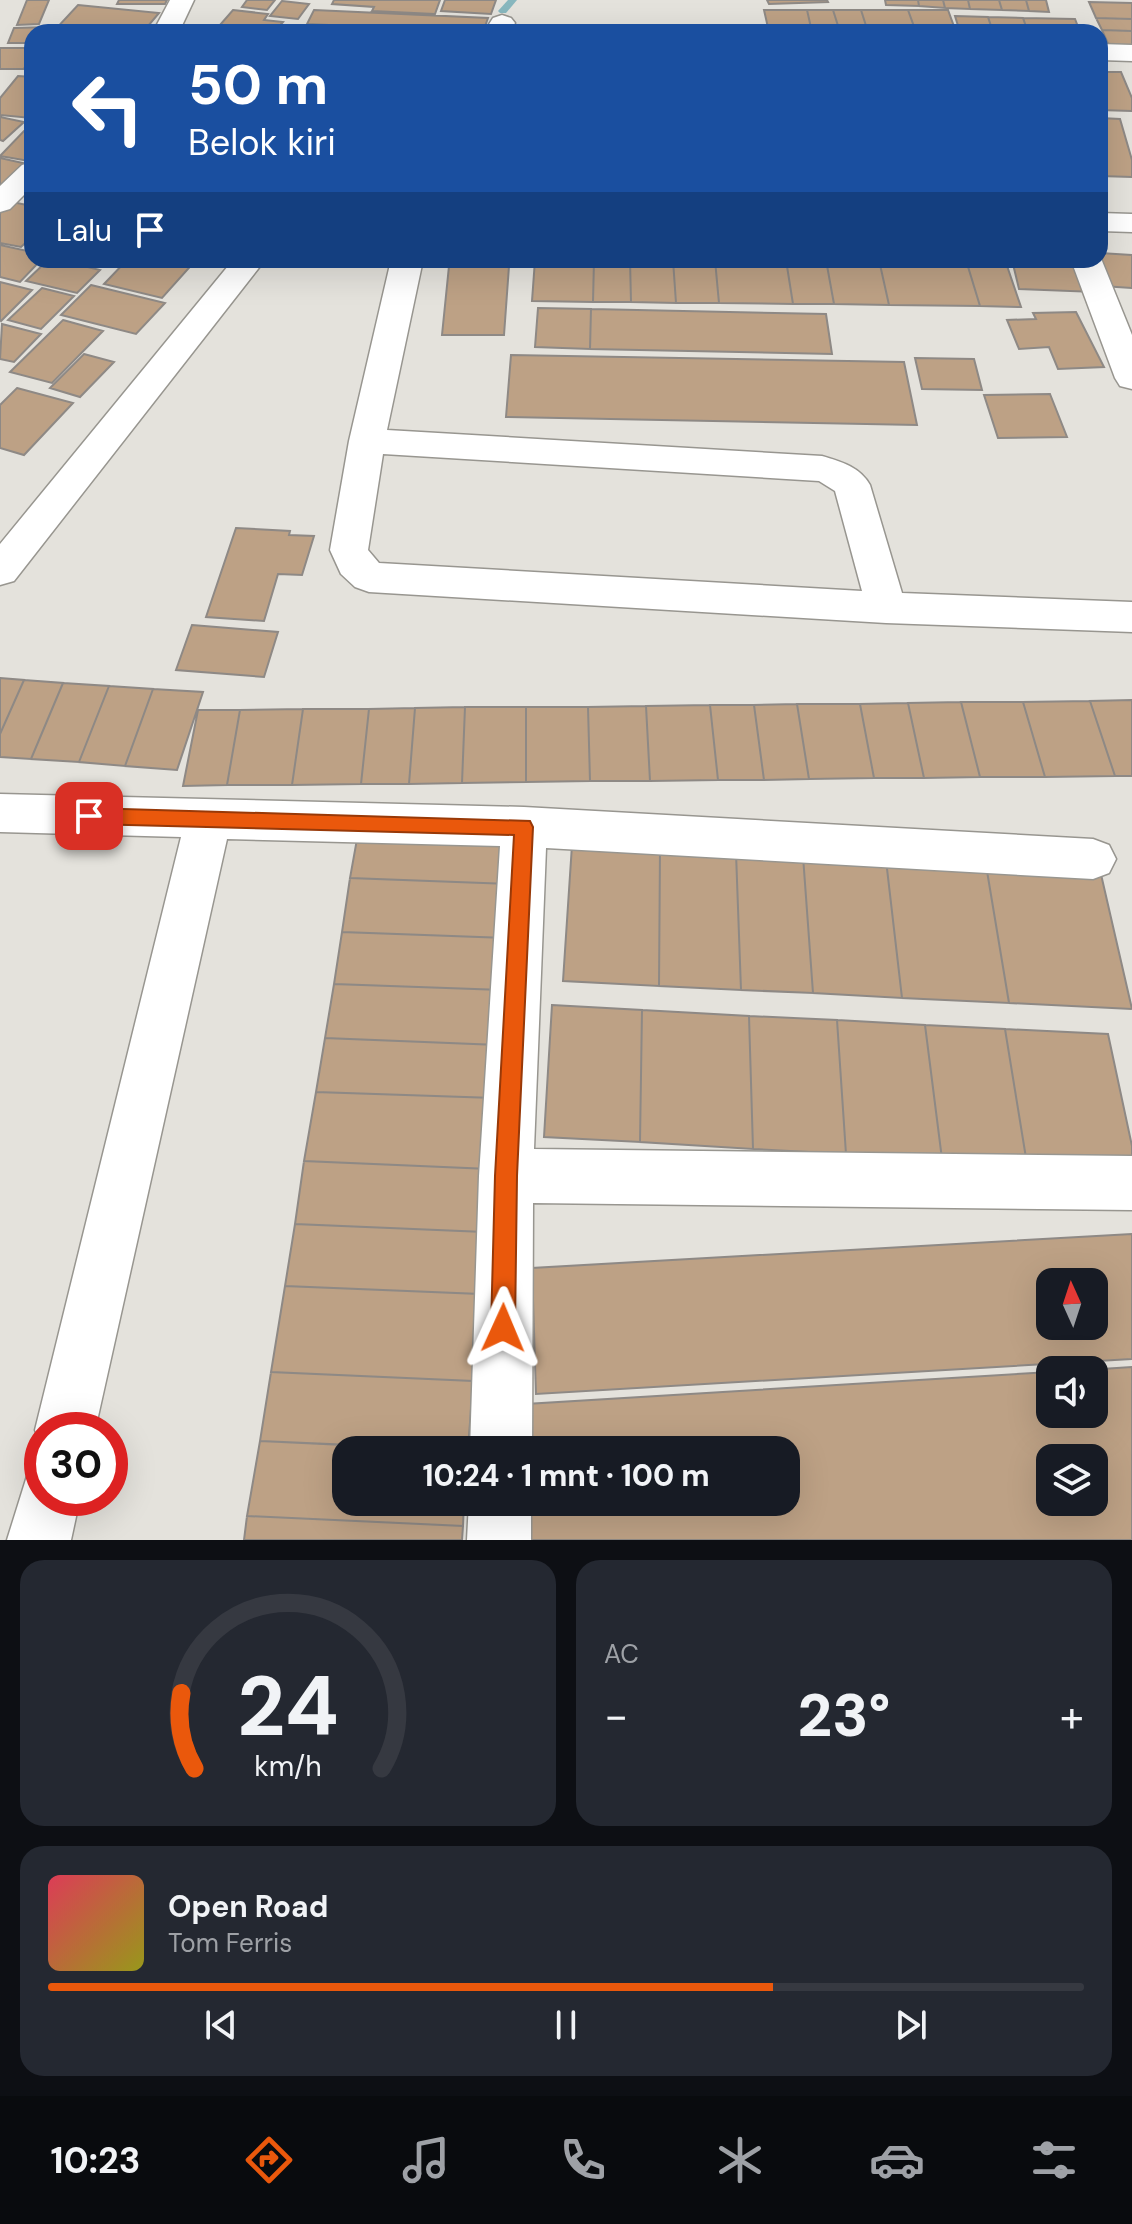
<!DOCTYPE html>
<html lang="id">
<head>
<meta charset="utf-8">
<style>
  body { margin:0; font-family:"DM Sans",sans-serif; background:#242831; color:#f1f3f6; height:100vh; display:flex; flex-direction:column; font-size:30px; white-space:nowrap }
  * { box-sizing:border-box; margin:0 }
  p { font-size:26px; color:#9ea1a6 }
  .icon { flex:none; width:44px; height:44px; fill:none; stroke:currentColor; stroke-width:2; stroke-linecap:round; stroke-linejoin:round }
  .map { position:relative; height:1540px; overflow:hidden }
  .sheet { display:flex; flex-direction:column; gap:20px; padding:20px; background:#0d0f14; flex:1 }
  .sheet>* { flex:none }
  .hud { position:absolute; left:24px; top:24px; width:1084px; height:244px; border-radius:24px; box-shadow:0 8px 32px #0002; background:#1a4fa0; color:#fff; overflow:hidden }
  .needle { width:52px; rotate:357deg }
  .buttons { position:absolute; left:1036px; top:1268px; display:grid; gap:16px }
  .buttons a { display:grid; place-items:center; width:72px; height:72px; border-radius:16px; background:#171b24; box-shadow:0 8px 32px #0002; font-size:40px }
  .speed { position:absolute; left:24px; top:1412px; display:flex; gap:16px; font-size:40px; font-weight:700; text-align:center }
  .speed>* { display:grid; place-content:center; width:104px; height:104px; border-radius:50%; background:#171b24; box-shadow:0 8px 32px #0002; line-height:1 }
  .speed .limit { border:12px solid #d22; background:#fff; color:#111 }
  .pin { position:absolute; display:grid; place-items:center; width:68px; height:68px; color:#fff; margin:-34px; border-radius:16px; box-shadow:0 4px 12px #0006 }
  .me { position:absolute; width:88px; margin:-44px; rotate:1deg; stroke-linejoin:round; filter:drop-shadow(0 0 6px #0008) }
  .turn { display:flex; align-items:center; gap:28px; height:168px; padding:0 32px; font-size:36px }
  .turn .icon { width:104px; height:104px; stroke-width:2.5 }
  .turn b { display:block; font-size:56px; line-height:68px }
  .then { display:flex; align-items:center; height:76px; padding:0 32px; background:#0003; gap:16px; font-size:30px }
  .big { font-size:60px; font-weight:800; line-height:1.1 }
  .sheet .widget { flex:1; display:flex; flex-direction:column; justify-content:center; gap:12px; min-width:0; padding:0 28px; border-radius:24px; background:#242831 }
  .sheet .dial { align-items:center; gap:0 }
  .dial svg { height:208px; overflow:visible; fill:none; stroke:#363941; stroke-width:7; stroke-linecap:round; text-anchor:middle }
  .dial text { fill:#f1f3f6; stroke:none }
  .song { display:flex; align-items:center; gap:24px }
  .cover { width:96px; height:96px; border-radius:12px; background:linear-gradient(135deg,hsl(350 70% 55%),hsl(60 70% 35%)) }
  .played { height:8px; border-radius:4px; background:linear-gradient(90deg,#ea580c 70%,#363941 70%) }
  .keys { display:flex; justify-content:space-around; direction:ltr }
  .heat { display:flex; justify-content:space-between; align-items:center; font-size:44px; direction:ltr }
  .sheet .tiles { flex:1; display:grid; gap:20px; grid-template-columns:1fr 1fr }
  .widget:last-child { grid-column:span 2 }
  .trip { position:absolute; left:332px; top:1436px; width:468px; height:80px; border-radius:24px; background:#171b24; box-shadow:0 8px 32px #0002; font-weight:800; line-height:80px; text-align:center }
  .dock { display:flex; height:128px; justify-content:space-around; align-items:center; background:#090b0e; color:#9ea1a6 }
  .dock .icon { width:56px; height:56px }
  .dock .current { color:#ea580c }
  .dock b { font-size:36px; color:#f1f3f6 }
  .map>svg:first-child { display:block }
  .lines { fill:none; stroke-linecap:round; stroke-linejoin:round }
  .stream { fill:#88b7be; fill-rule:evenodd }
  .building { fill:#bda185; stroke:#8e8985; stroke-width:2; fill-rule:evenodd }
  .minor-casing { stroke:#989690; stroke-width:3 }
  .minor { fill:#fff; fill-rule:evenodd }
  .route { fill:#ea580c; stroke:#983908; stroke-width:2 }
</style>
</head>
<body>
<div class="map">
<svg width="1132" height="1540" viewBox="0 0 1132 1540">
  <rect width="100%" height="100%" fill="#e4e2dc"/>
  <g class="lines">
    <path class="stream" d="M508 0H517L506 13H500L498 11Z"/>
  </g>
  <path class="building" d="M27 0H49L39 24 17 25Z
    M119 0H167L165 4H117Z
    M247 0H275L267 10 242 7Z
    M334 0H440L435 14 372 11 374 7 332 4Z
    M445 0H496L491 14 441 11Z
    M767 0H827L828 2 769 4Z
    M885 0H918L919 6 886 5Z
    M918 0H943L945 8 919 6Z
    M943 0H968L970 9 945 8Z
    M968 0H999L1002 10 970 9Z
    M999 0H1026L1029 11 1002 10Z
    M1026 0H1046L1049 12 1029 11Z
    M282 1 309 4 298 19 270 16Z
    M1089 2 1132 3V19L1096 18Z
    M78 5 159 13 143 32H53Z
    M233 10 268 14 264 20 283 22 276 30 220 25Z
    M314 10 488 18 483 32 307 24Z
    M764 10H807L812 32H769Z
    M807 10H833L840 32H812Z
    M833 10H861L868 32H840Z
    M861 10H908L916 32H868Z
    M908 10H948L956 32H916Z
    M955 16 988 17 993 32H960Z
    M988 17 1023 18 1028 32H993Z
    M1023 18 1075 19 1080 32H1028Z
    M1096 18 1132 19V31L1102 30Z
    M47 27 45 32H32V43H8L14 28Z
    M313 27 377 31 310 32Z
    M1102 30 1132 31V46H1109Z
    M0 48H32V52L24 69H0Z
    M1100 72H1121L1132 98V111L1100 110Z
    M18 76 32 77 31 118 0 115V98Z
    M0 117 24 122 3 141 0 140Z
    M1100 118 1120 119 1132 160V177L1100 176Z
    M24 131 32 132V158L29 161 0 156Z
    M0 158 32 165 0 196Z
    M12 202 32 206V237L21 247 0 243V213Z
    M0 245 32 252V260H41L20 282 0 277Z
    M1100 253 1132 255V288L1102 286 1094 260H1100Z
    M48 260H59L100 270 77 293 26 281Z
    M127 260H196L162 298 104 284Z
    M535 260H594L593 302 532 301Z
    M594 260H630L631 302H593Z
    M630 260H673L676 303 631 302Z
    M673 260H715L719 303H676Z
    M715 260H786L793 304 719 303Z
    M786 260H826L834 304H793Z
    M826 260H879L889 305 834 304Z
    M879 260H966L980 306 889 305Z
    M966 260H1005L1021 307 980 306Z
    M1012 260H1084L1095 292 1019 289Z
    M449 266H509L504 335H442Z
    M0 282 32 290 1 321 0 320Z
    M91 285 165 303 136 334 61 315Z
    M42 288 74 296 41 329 8 320Z
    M538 308 591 309 590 349 535 347Z
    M591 309 826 314 832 354 590 349Z
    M1076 312 1104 367 1058 369 1049 347 1019 349 1007 320 1036 319 1033 313Z
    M63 320 103 331 52 383 10 372Z
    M2 324 41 334 14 362 0 359Z
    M84 354 114 362 80 397 50 388Z
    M511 355 904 362 917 425 506 417Z
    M915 358 974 359 982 390 922 389Z
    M17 388 73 403 24 455 0 448V405Z
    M1050 394 1067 437 998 438 984 395Z
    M236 528 290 531 289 535 314 536 302 575 278 574 264 621 206 617Z
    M192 625 278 632 264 677 176 670Z
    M0 678 24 680 0 734Z
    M24 680 63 683 31 759 0 757V734Z
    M63 683 109 686 79 762 31 759Z
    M109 686 153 689 125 766 79 762Z
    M153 689 203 692 177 770 125 766Z
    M1132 700V776H1115L1090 701Z
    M1090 701 1115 776 1045 777 1023 702Z
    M961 702H1023L1045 777H980Z
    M961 702 980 777 924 778 908 703Z
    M908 703 924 778H874L860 704Z
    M797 704H860L874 778 809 779Z
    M797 704 809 779 764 780 754 705Z
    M710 705H754L764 780H718Z
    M710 705 718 780 650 781 646 706Z
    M646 706 650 781H590L588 707Z
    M465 707H526V782L462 783Z
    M465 707 462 783 409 784 415 708Z
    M526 707H588L590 781 526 782Z
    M415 708 409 784H361L369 709Z
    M303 709H369L361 784 292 785Z
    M303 709 292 785H227L240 710Z
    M198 710H240L227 785 183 786Z
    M359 828 514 834 510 884 350 878Z
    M572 845 660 849 659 986 563 981Z
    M660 849 736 853 741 990 659 986Z
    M736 853 803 856 813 993 741 990Z
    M803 856 886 860 902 998 813 993Z
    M886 860 986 865 1009 1003 902 998Z
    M986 865 1100 870 1132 1009 1009 1003Z
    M350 878 510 884 506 938 342 932Z
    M342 932 506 938 502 990 334 984Z
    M334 984 502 990 498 1045 325 1038Z
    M552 1005 642 1010 640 1142 544 1137Z
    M642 1010 749 1016 753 1149 640 1142Z
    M749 1016 837 1020 846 1154 753 1149Z
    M837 1020 925 1025 942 1159 846 1154Z
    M925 1025 1005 1029 1027 1164 942 1159Z
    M1005 1029 1108 1034 1132 1146V1169L1027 1164Z
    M325 1038 498 1045 494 1098 316 1092Z
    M316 1092 494 1098 489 1169 304 1161Z
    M304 1161 489 1169 484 1232 295 1224Z
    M295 1224 484 1232 480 1294 285 1286Z
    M1132 1234V1359L536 1394 532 1268ZM1050 1282H1094V1326H1050Z
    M285 1286 480 1294 473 1381 271 1372Z
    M1132 1367V1540H530L529 1502H786V1450H528L526 1404 1050 1372V1414H1094V1370H1086ZM1050 1458H1094V1502H1050Z
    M271 1372 473 1381 468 1450 260 1441Z
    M260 1441 450 1450H346V1502H464L463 1526 247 1516Z
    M247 1516 463 1526 462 1540H244Z"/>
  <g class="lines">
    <g class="minor-casing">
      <path id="minor" d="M170 0H194L179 32H153Z
        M502 15 511 18 515 23 510 32H484L493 18Z
        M1100 44 1132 45V61L1100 60Z
        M32 162V187L10 209 0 212V186L22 165Z
        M1100 213 1132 214V232L1100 231Z
        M1100 256 1132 335V389L1120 386 1115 378 1071 260H1100Z
        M233 260H265L14 581 0 585V544Z
        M391 260H423L387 430 822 456C842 462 860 467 870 485L902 593 1132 602V632L886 623 369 592 355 587 341 574 330 550 349 441ZM383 454 819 481 835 491 862 591 379 563 368 550Z
        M0 794 524 807 1093 839 1109 845 1116 859 1109 873 1093 879 546 848 534 1149 1132 1156V1210L533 1203 532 1450H470L479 1176 500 846 227 839 95 1430H42V1448L35 1430 181 837 0 832Z
        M42 1470V1498H80L71 1540H7L27 1476Z
        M469 1502H531V1540H467Z"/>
    </g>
    <use href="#minor" class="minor"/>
  </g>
  <path class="route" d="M89 808 530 821 533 827 517 1176 515 1328 512 1337 503 1340 495 1337 491 1328 495 1176 514 835 89 824 83 822 80 816 83 810Z"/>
</svg>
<div class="buttons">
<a><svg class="needle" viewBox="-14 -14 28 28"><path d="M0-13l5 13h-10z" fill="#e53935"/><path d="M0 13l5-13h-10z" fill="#9ea1a6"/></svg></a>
<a><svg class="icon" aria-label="sound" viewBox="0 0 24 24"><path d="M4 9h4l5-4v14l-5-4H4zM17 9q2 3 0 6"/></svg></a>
<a><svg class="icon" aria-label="layers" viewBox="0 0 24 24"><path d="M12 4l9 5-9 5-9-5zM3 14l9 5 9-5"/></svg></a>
</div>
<div class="speed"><div class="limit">30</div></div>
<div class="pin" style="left:89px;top:816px;background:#d93025"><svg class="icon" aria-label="arrive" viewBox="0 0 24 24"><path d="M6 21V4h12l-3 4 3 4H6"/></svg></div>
<svg class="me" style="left:503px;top:1328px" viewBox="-20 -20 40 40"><path d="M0-17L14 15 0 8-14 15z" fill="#ea580c" stroke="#fff" stroke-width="4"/></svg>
<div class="trip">10:24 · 1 mnt · 100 m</div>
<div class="hud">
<div class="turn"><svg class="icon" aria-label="left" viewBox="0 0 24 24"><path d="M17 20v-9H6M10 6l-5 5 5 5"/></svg><div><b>50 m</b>Belok kiri</div></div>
<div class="then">Lalu<svg class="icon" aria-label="arrive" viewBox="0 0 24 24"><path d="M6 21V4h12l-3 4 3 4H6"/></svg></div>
</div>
</div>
<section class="sheet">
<div class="tiles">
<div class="widget dial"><svg viewBox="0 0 100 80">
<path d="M14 69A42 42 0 1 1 86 69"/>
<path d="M14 69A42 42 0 0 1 9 40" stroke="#ea580c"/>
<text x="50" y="56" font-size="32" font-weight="700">24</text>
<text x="50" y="72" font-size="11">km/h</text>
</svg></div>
<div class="widget"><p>AC</p>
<div class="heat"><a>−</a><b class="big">23°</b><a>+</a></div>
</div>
<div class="widget">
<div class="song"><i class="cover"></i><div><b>Open Road</b><p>Tom Ferris</p></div></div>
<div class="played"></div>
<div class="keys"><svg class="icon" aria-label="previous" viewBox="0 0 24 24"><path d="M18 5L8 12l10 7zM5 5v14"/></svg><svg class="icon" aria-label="pause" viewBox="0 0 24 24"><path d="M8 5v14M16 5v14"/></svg><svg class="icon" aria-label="next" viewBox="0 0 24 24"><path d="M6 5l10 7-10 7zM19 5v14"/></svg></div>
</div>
</div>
</section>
<nav class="dock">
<b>10:23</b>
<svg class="icon current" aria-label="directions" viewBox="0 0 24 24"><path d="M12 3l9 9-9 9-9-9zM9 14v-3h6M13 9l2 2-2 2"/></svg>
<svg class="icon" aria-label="music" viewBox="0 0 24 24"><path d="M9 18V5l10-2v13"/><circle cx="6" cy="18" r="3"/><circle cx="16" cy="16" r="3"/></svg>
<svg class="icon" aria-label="phone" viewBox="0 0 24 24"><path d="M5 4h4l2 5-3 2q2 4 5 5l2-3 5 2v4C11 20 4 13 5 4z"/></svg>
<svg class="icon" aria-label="climate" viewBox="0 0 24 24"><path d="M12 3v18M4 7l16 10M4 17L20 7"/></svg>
<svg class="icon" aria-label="car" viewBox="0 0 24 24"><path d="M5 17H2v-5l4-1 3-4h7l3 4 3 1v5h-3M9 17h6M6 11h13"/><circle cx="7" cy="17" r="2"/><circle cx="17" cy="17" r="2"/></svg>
<svg class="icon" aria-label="filters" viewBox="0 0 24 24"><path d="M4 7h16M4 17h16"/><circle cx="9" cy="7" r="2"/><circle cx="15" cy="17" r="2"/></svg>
</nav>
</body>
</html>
